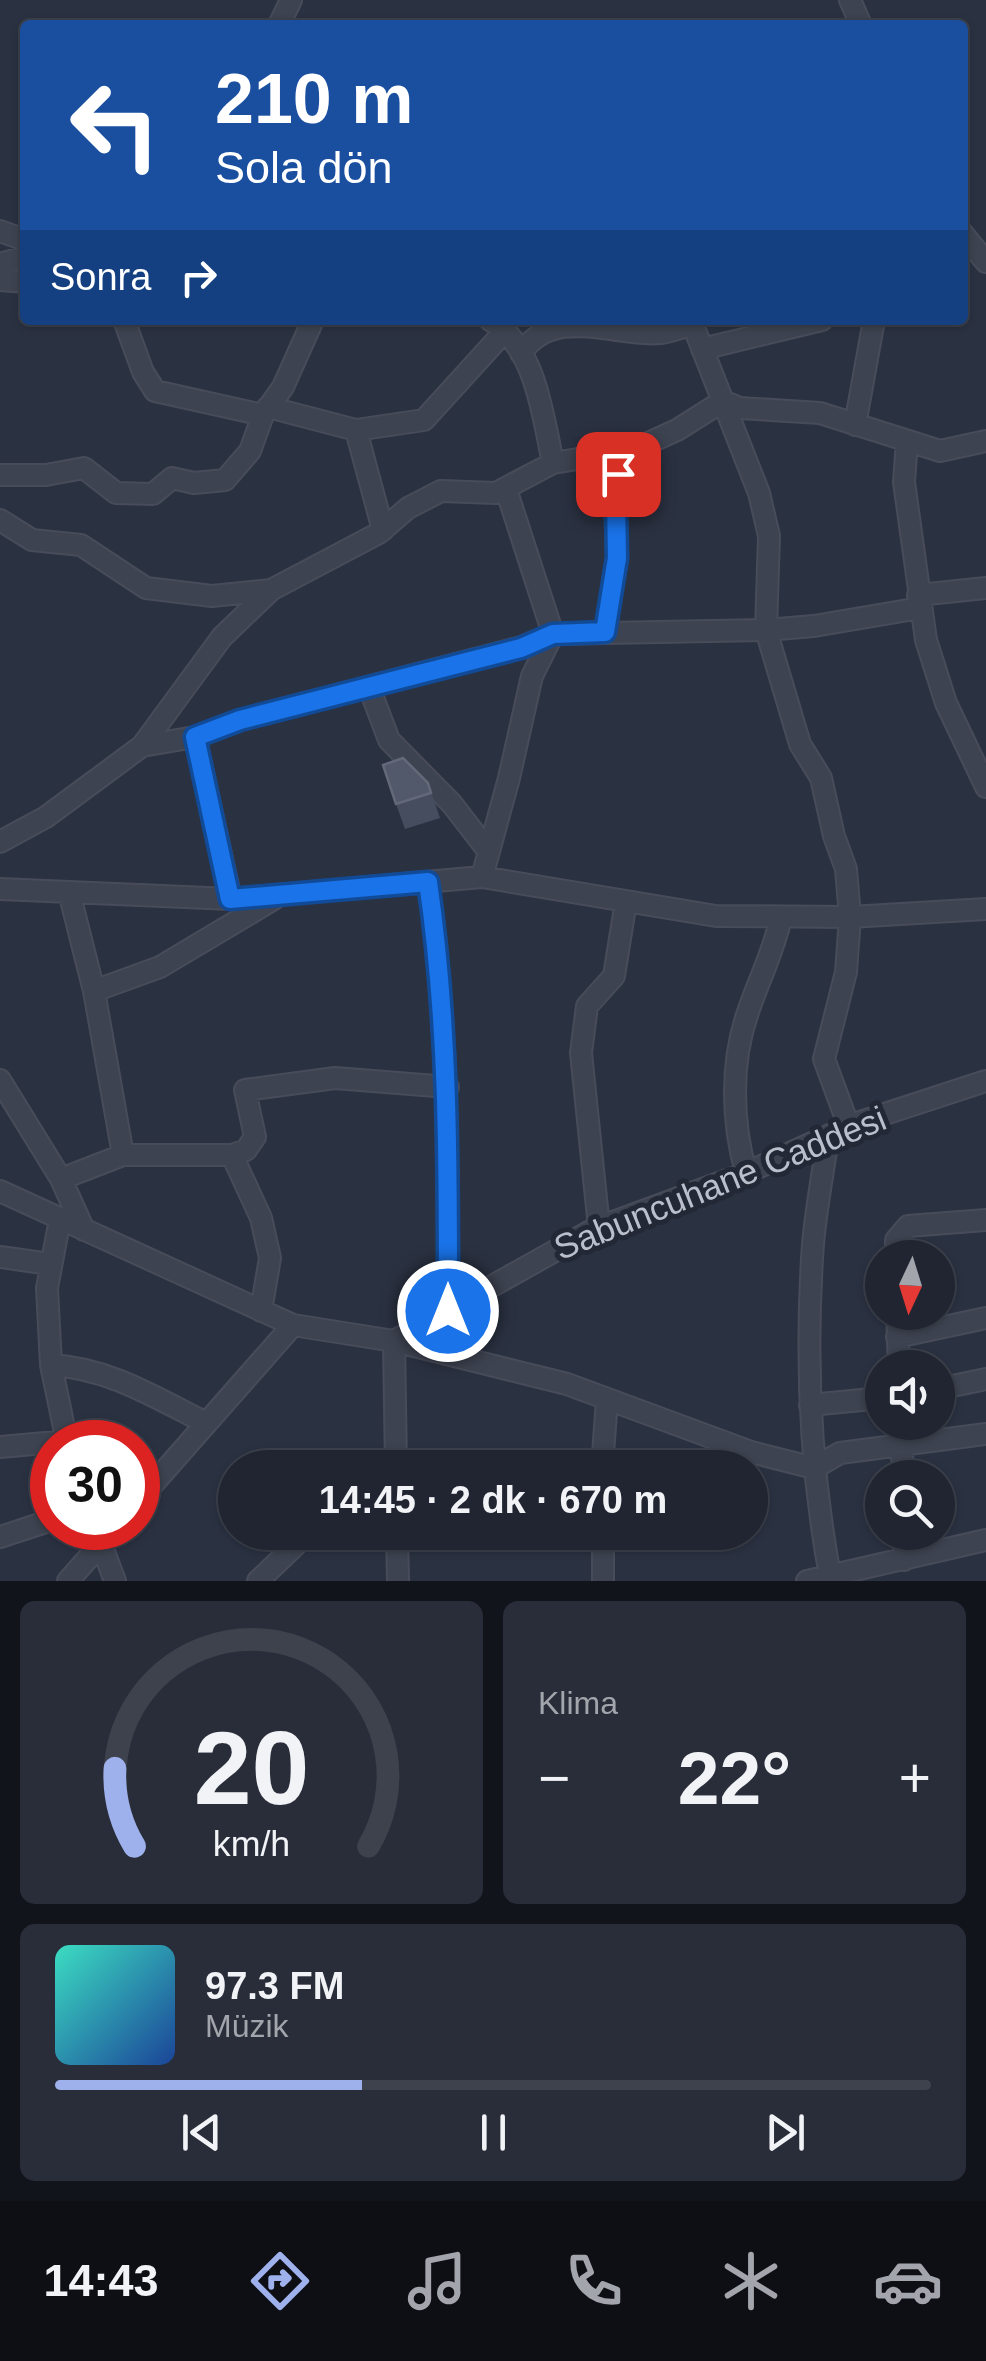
<!DOCTYPE html>
<html lang="tr">
<head>
<meta charset="utf-8">
<style>
  body { margin:0; font-family:Arial,sans-serif; background:#282d39; color:#f1f3f6; height:100vh; display:flex; flex-direction:column; font-size:38px; white-space:nowrap }
  * { box-sizing:border-box; margin:0 }
  p { font-size:32px; color:#a2a5ab }
  .icon { flex:none; width:55px; height:55px; fill:none; stroke:currentColor; stroke-width:2; stroke-linecap:round; stroke-linejoin:round }
  .map { position:relative; height:1581px; overflow:hidden }
  .panel { display:flex; flex-direction:column; gap:20px; padding:20px; background:#12141b; flex:1 }
  .panel>* { flex:none }
  .hud { position:absolute; left:20px; top:20px; width:948px; height:305px; border-radius:10px; box-shadow:0 2px 8px #0004,0 0 0 2px #3d424d; background:#1a4fa0; color:#fff; overflow:hidden }
  .needle { width:65px; rotate:184deg }
  .tools { position:absolute; left:865px; top:1240px; display:grid; gap:20px }
  .tools a { display:grid; place-items:center; width:90px; height:90px; border-radius:50%; background:#202531; box-shadow:0 2px 8px #0004,0 0 0 2px #3d424d; font-size:50px }
  .speed { position:absolute; left:30px; top:1420px; display:flex; gap:20px; font-size:50px; font-weight:700; text-align:center }
  .speed>* { display:grid; place-content:center; width:130px; height:130px; border-radius:50%; background:#202531; box-shadow:0 2px 8px #0004,0 0 0 2px #3d424d; line-height:1 }
  .speed .limit { border:15px solid #d22; background:#fff; color:#111 }
  .pin { position:absolute; display:grid; place-items:center; width:85px; height:85px; color:#fff; margin:-42px; border-radius:20px; box-shadow:0 5px 15px #0006 }
  .me { position:absolute; width:110px; margin:-55px; rotate:0deg; stroke-linejoin:round; filter:drop-shadow(0 0 8px #0008) }
  .turn { display:flex; align-items:center; gap:35px; height:210px; padding:0 30px; font-size:45px }
  .turn .icon { width:130px; height:130px; stroke-width:2.5 }
  .turn b { display:block; font-size:70px; line-height:85px }
  .then { display:flex; align-items:center; height:95px; padding:0 30px; background:#0003; gap:20px; font-size:38px }
  .big { font-size:75px; font-weight:700; line-height:1.1 }
  .panel .tile { flex:1; display:flex; flex-direction:column; justify-content:center; gap:15px; min-width:0; padding:0 35px; border-radius:15px; background:#282d39 }
  .panel .dial { align-items:center; gap:0 }
  .dial svg { height:260px; overflow:visible; fill:none; stroke:#3d424d; stroke-width:7; stroke-linecap:round; text-anchor:middle }
  .dial text { fill:#f1f3f6; stroke:none }
  .song { display:flex; align-items:center; gap:30px }
  .cover { width:120px; height:120px; border-radius:15px; background:linear-gradient(135deg,hsl(170 70% 55%),hsl(220 70% 35%)) }
  .played { height:10px; border-radius:5px; background:linear-gradient(90deg,#9eb1ed 35%,#3d424d 35%) }
  .keys { display:flex; justify-content:space-around; direction:ltr }
  .heat { display:flex; justify-content:space-between; align-items:center; font-size:55px; direction:ltr }
  .panel .tiles { flex:1; display:grid; gap:20px; grid-template-columns:1fr 1fr }
  .tile:last-child { grid-column:span 2 }
  .trip { position:absolute; left:218px; top:1450px; width:550px; height:100px; border-radius:50px; background:#202531; box-shadow:0 2px 8px #0004,0 0 0 2px #3d424d; font-weight:700; line-height:100px; text-align:center }
  .menu { display:flex; height:160px; justify-content:space-around; align-items:center; background:#0d0f14; color:#a2a5ab }
  .menu .icon { width:70px; height:70px }
  .menu .selected { color:#9eb1ed }
  .menu b { font-size:45px; color:#f1f3f6 }
  .map>svg:first-child { display:block }
  .lines { fill:none; stroke-linecap:round; stroke-linejoin:round }
  .minor-casing { stroke:#484c5a; stroke-width:24 }
  .minor { stroke:#3e4351; stroke-width:20 }
  .wall { fill:#464d5e }
  .building { fill:#52596a; stroke:#636979; stroke-width:2.5 }
  .route-casing { stroke:#114b97; stroke-width:25 }
  .route { stroke:#1a73e8; stroke-width:18 }
  .labels { text-anchor:middle; stroke-width:10; stroke-linejoin:round; paint-order:stroke }
  .street-label { font-size:35px; fill:#bbbfcb; stroke:#232836 }
</style>
</head>
<body>
<div class="map">
<svg width="986" height="1581" viewBox="0 0 986 1581">
  <rect width="100%" height="100%" fill="#2a3141"/>
  <g class="lines">
    <g class="minor-casing">
      <path id="minor" d="M850 0 861 25
        M279 25 291 0
        M0 231 25 240
        M962 233 986 262
        M0 264 25 257
        M0 280 25 282
        M124 320 143 372 155 391 263 415
        M490 320C536 346 543 417 553 463
        M691 320 759 493 769 536 766 630 800 744 821 778 834 836 846 869 850 917 846 972 824 1059 849 1127
        M702 349 822 320
        M521 353C555 304 617 338 661 333 671 332 682 327 692 325
        M723 401 740 408 820 413 940 451 986 441
        M268 407 356 430
        M855 425 874 320
        M907 441 904 482 926 640 946 703 986 787
        M0 475H46L84 468 116 493 153 494 172 478 194 483 225 480 250 451 263 415 283 387 313 320
        M0 520 32 540 81 545 146 588 212 596 271 590
        M383 530 356 430 424 420 504 332
        M918 595 986 588
        M605 632 617 558 615 502 623 494 613 454
        M369 687 389 740 452 804 489 852
        M195 737 231 899
        M142 746 222 637 271 590 379 533 408 508 441 491 496 493 553 463 633 450 677 430 723 401
        M0 842 46 817 142 746 195 737 240 720 521 647 553 634 766 630 814 626 920 608
        M482 877 509 778 532 676 553 634 506 489
        M428 882C449 1025 448 1167 448 1311
        M0 889 231 899 482 877 716 916 850 917 986 909
        M69 892 94 991 123 1155
        M94 991 160 967 274 899
        M0 1080 61 1179 84 1230
        M828 1137C823 1173 816 1209 813 1244 805 1357 810 1470 831 1581
        M232 1155 246 1150 255 1137 245 1090 335 1078 448 1087
        M746 1173C732 1122 730 1063 748 1012 759 979 774 951 781 917
        M61 1179 123 1155H232L261 1218 270 1258 261 1311
        M0 1191 293 1325 394 1341 594 1229 746 1173 854 1124 986 1081
        M60 1219 47 1288 51 1365 67 1442
        M599 1227 581 1053 587 1006 614 976 626 901
        M0 1257 50 1264
        M896 1258V1240L908 1226 986 1220
        M897 1312 899 1368
        M897 1337 986 1318
        M51 1365C109 1368 156 1398 206 1423
        M938 1389 986 1379
        M810 1405 882 1398
        M901 1422 903 1478
        M0 1447 67 1441
        M396 1468 394 1341 567 1384 751 1452 814 1468 840 1453 986 1434
        M602 1468 607 1399
        M138 1501 293 1325
        M95 1528 115 1581
        M397 1532 398 1581
        M603 1532V1581
        M904 1532V1560
        M0 1537 52 1520
        M68 1581 115 1528
        M258 1581 309 1532
        M807 1581 986 1540"/>
    </g>
    <use href="#minor" class="minor"/>
  </g>
  <path class="wall" d="M428 783 440 818 405 829 396 804Z"/>
  <path class="building" d="M403 758 428 783 431 793 396 804 383 765Z"/>
  <g class="lines">
    <g class="route-casing">
      <path id="route" d="M448 1311C448 1166 449 1026 428 882L230 899 195 737 240 720 521 648 553 634 605 632 617 558 616 502 623 494 618 474"/>
    </g>
    <use href="#route" class="route"/>
  </g>
  <g class="labels">
    <g class="street-label">
      <text transform="translate(720 1183) rotate(-22)" y="12">Sabuncuhane Caddesi</text>
    </g>
  </g>
</svg>
<div class="tools">
<a><svg class="needle" viewBox="-14 -14 28 28"><path d="M0-13l5 13h-10z" fill="#e53935"/><path d="M0 13l5-13h-10z" fill="#a2a5ab"/></svg></a>
<a><svg class="icon" aria-label="sound" viewBox="0 0 24 24"><path d="M4 9h4l5-4v14l-5-4H4zM17 9q2 3 0 6"/></svg></a>
<a><svg class="icon" aria-label="search" viewBox="0 0 24 24"><circle cx="10" cy="10" r="6"/><path d="M15 15l6 6"/></svg></a>
</div>
<div class="speed"><div class="limit">30</div></div>
<div class="pin" style="left:618px;top:474px;background:#d93025"><svg class="icon" aria-label="arrive" viewBox="0 0 24 24"><path d="M6 21V4h12l-3 4 3 4H6"/></svg></div>
<svg class="me" style="left:448px;top:1311px" viewBox="-20 -20 40 40"><circle r="17" fill="#1a73e8" stroke="#fff" stroke-width="3"/><path d="M0-11L8 9 0 5-8 9z" fill="#fff"/></svg>
<div class="trip">14:45 · 2 dk · 670 m</div>
<div class="hud">
<div class="turn"><svg class="icon" aria-label="left" viewBox="0 0 24 24"><path d="M17 20v-9H6M10 6l-5 5 5 5"/></svg><div><b>210 m</b>Sola dön</div></div>
<div class="then">Sonra<svg class="icon" aria-label="right" viewBox="0 0 24 24"><path d="M7 20v-9h11M14 6l5 5-5 5"/></svg></div>
</div>
</div>
<section class="panel">
<div class="tiles">
<div class="tile dial"><svg viewBox="0 0 100 80">
<path d="M14 69A42 42 0 1 1 86 69"/>
<path d="M14 69A42 42 0 0 1 8 45" stroke="#9eb1ed"/>
<text x="50" y="56" font-size="32" font-weight="700">20</text>
<text x="50" y="72" font-size="11">km/h</text>
</svg></div>
<div class="tile"><p>Klima</p>
<div class="heat"><a>−</a><b class="big">22°</b><a>+</a></div>
</div>
<div class="tile">
<div class="song"><i class="cover"></i><div><b>97.3 FM</b><p>Müzik</p></div></div>
<div class="played"></div>
<div class="keys"><svg class="icon" aria-label="previous" viewBox="0 0 24 24"><path d="M18 5L8 12l10 7zM5 5v14"/></svg><svg class="icon" aria-label="pause" viewBox="0 0 24 24"><path d="M8 5v14M16 5v14"/></svg><svg class="icon" aria-label="next" viewBox="0 0 24 24"><path d="M6 5l10 7-10 7zM19 5v14"/></svg></div>
</div>
</div>
</section>
<nav class="menu">
<b>14:43</b>
<svg class="icon selected" aria-label="directions" viewBox="0 0 24 24"><path d="M12 3l9 9-9 9-9-9zM9 14v-3h6M13 9l2 2-2 2"/></svg>
<svg class="icon" aria-label="music" viewBox="0 0 24 24"><path d="M9 18V5l10-2v13"/><circle cx="6" cy="18" r="3"/><circle cx="16" cy="16" r="3"/></svg>
<svg class="icon" aria-label="phone" viewBox="0 0 24 24"><path d="M5 4h4l2 5-3 2q2 4 5 5l2-3 5 2v4C11 20 4 13 5 4z"/></svg>
<svg class="icon" aria-label="climate" viewBox="0 0 24 24"><path d="M12 3v18M4 7l16 10M4 17L20 7"/></svg>
<svg class="icon" aria-label="car" viewBox="0 0 24 24"><path d="M5 17H2v-5l4-1 3-4h7l3 4 3 1v5h-3M9 17h6M6 11h13"/><circle cx="7" cy="17" r="2"/><circle cx="17" cy="17" r="2"/></svg>
</nav>
</body>
</html>
